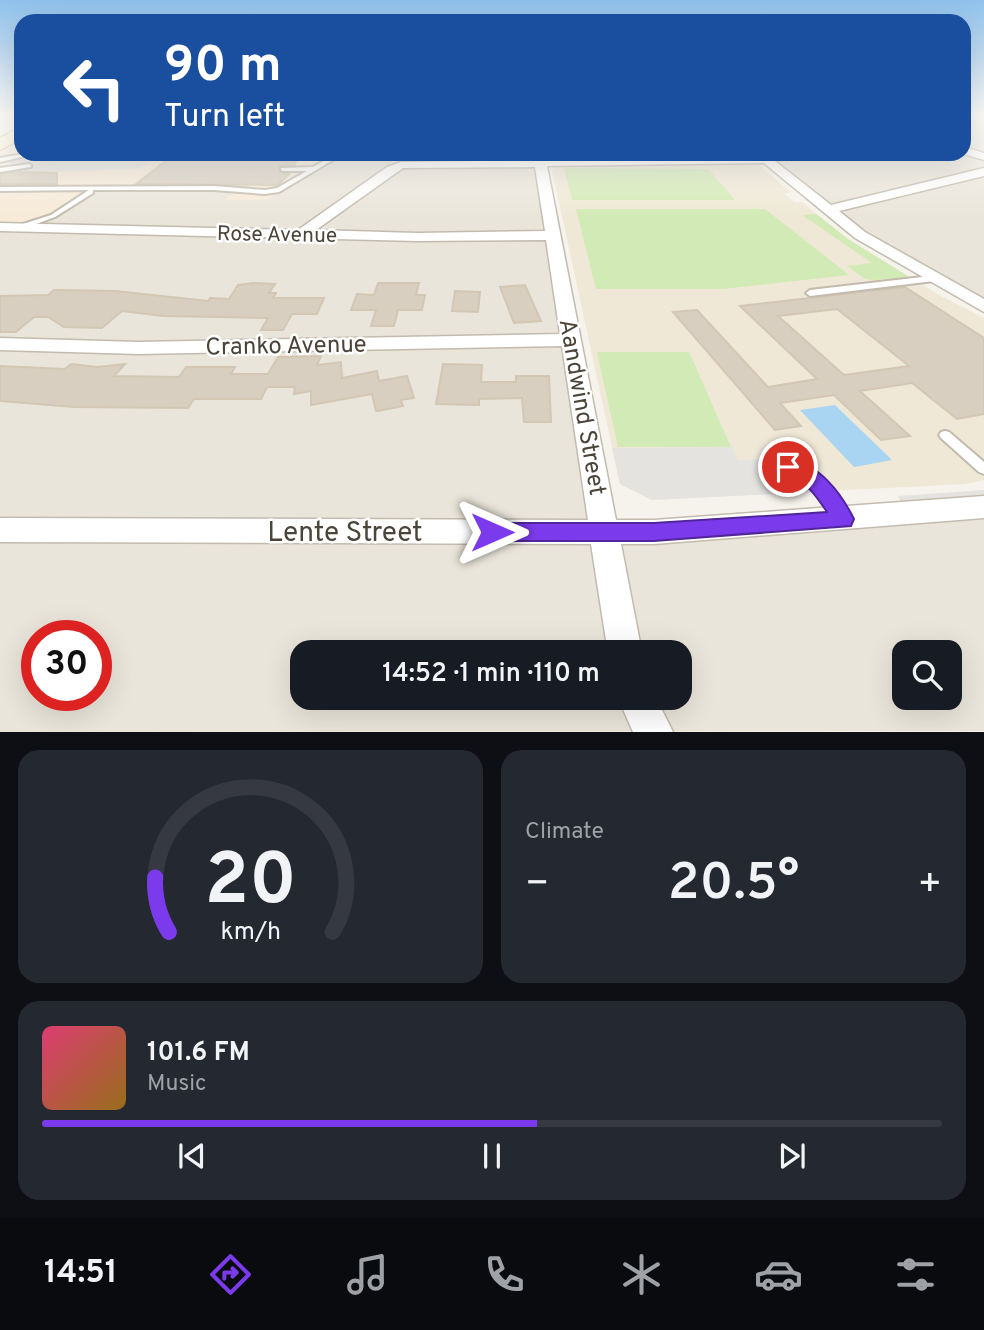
<!DOCTYPE html>
<html lang="en">
<head>
<meta charset="utf-8">
<style>
  body { margin:0; font-family:Overpass,sans-serif; background:#242831; color:#f1f3f6; height:100vh; display:flex; flex-direction:column; font-size:26px; white-space:nowrap }
  * { box-sizing:border-box; margin:0 }
  p { font-size:23px; color:#9ea1a6 }
  .icon { flex:none; width:38px; height:38px; fill:none; stroke:currentColor; stroke-width:2; stroke-linecap:round; stroke-linejoin:round }
  .map { position:relative; height:732px; overflow:hidden }
  .drawer { display:flex; flex-direction:column; gap:18px; padding:18px; background:#0d0f14; flex:1 }
  .drawer>* { flex:none }
  .guide { position:absolute; left:14px; top:14px; width:957px; height:147px; border-radius:21px; box-shadow:0 7px 28px #0002; background:#1a4fa0; color:#fff; overflow:hidden }
  .tools { position:absolute; left:892px; top:640px; display:grid; gap:14px }
  .tools a { display:grid; place-items:center; width:70px; height:70px; border-radius:14px; background:#171b24; box-shadow:0 7px 28px #0002; font-size:35px }
  .speed { position:absolute; left:21px; top:620px; display:flex; gap:14px; font-size:35px; font-weight:700; text-align:center }
  .speed>* { display:grid; place-content:center; width:91px; height:91px; border-radius:50%; background:#171b24; box-shadow:0 7px 28px #0002; line-height:1 }
  .speed .limit { border:10px solid #d22; background:#fff; color:#111 }
  .pin { position:absolute; display:grid; place-items:center; width:60px; height:60px; color:#fff; margin:-30px; border:4px solid #fff; border-radius:50%; box-shadow:0 2px 7px #0007 }
  .me { position:absolute; width:77px; margin:-38px; rotate:90deg; stroke-linejoin:round; filter:drop-shadow(0 0 5px #0008) }
  .turn { display:flex; align-items:center; gap:24px; height:147px; padding:0 35px; font-size:32px }
  .turn .icon { width:91px; height:91px; stroke-width:2.5 }
  .turn b { display:block; font-size:49px; line-height:60px }
  .big { font-size:52px; font-weight:600; line-height:1.1 }
  .drawer .widget { flex:1; display:flex; flex-direction:column; justify-content:center; gap:10px; min-width:0; padding:0 24px; border-radius:21px; background:#242831 }
  .drawer .dial { align-items:center; gap:0 }
  .dial svg { height:182px; overflow:visible; fill:none; stroke:#363941; stroke-width:7; stroke-linecap:round; text-anchor:middle }
  .dial text { fill:#f1f3f6; stroke:none }
  .song { display:flex; align-items:center; gap:21px }
  .cover { width:84px; height:84px; border-radius:10px; background:linear-gradient(135deg,hsl(340 70% 55%),hsl(40 70% 35%)) }
  .played { height:7px; border-radius:4px; background:linear-gradient(90deg,#7c3aed 55%,#363941 55%) }
  .keys { display:flex; justify-content:space-around; direction:ltr }
  .heat { display:flex; justify-content:space-between; align-items:center; font-size:38px; direction:ltr }
  .drawer .tiles { flex:1; display:grid; gap:18px; grid-template-columns:1fr 1fr }
  .widget:last-child { grid-column:span 2 }
  .trip { position:absolute; left:290px; top:640px; width:402px; height:70px; border-radius:21px; background:#171b24; box-shadow:0 7px 28px #0002; font-weight:600; line-height:70px; text-align:center }
  .tabs { display:flex; height:112px; justify-content:space-around; align-items:center; background:#090b0e; color:#9ea1a6 }
  .tabs .icon { width:49px; height:49px }
  .tabs .selected { color:#7c3aed }
  .tabs b { font-size:32px; color:#f1f3f6 }
  .map>svg:first-child { display:block }
  .residential { fill:#eae5da; fill-rule:evenodd }
  .commercial { fill:#f7ead8 }
  .education { fill:#efe8d6 }
  .green { fill:#d2eab5 }
  .parking { fill:#e5e3e0 }
  .water { fill:#a9d4f2 }
  .building { fill:#d8cfc1; stroke:#d3c7b4; stroke-width:2; fill-rule:evenodd }
  .lines { fill:none; stroke-linecap:round; stroke-linejoin:round }
  .lane-casing { stroke:#c2bbae; stroke-width:4 }
  .street-casing { stroke:#c2bbae; stroke-width:3 }
  .secondary-casing { stroke:#d6c79b; stroke-width:3 }
  .lane { fill:#fff; fill-rule:evenodd }
  .street { fill:#fff; fill-rule:evenodd }
  .secondary { fill:#fff3cd; fill-rule:evenodd }
  .route { fill:#7c3aed; stroke:#51269a; stroke-width:2 }
  .labels { text-anchor:middle; stroke-width:5; stroke-linejoin:round; paint-order:stroke }
  .far-street-label { font-size:21px; fill:#4b4439; stroke:#fff }
  .street-label { font-size:24px; fill:#4b4439; stroke:#fff }
  .near-street-label { font-size:28px; fill:#4b4439; stroke:#fff }
</style>
</head>
<body>
<div class="map">
<svg width="984" height="732" viewBox="0 0 984 732">
  <rect width="100%" height="100%" fill="#f6f3ec"/>
  <path class="residential" d="M964 115H984V307L884 251 766 160 695 161 689 154H964Z
    M344 154H595L599 162H541L605 532 984 507V731L0 732V227L91 192H237L226 199 266 200ZM37 635H96V695H37ZM303 653H681V698H303ZM905 653H950V698H905Z"/>
  <path class="commercial" d="M21 141V154H344L266 200H224L236 192H91L53 216 20 228 0 227V153Z"/>
  <path class="education" d="M753 164 760 166 791 192 784 193 794 202H802L848 239 939 295 984 318V480L965 484 652 500 620 484 552 170 561 166Z"/>
  <path class="green" d="M564 168 708 169 735 200H572Z
    M576 209H765L849 275 723 289H596Z
    M816 214 848 239 909 277 873 280 865 279 847 266 872 263 802 215Z
    M597 352H689L731 447H618Z"/>
  <path class="parking" d="M30 154H48L39 156 43 158 63 154H223L177 155 149 162 139 169 0 173V167L12 165 6 160Z
    M777 446 815 492 652 500 620 484 612 448 731 447 738 460 764 459 760 448Z
    M984 490V507L907 514 898 496Z"/>
  <path class="water" d="M835 405 892 460 854 467 800 410Z"/>
  <path class="building" d="M300 154 294 165 279 166 280 172 289 174 278 185 136 184 171 157 178 155Z
    M20 172 57 173V184H0V174Z
    M253 283 275 284 269 293H276L273 298H324L317 314H292L283 330H261L268 318 163 316 122 311 102 328 64 327 48 317H34L16 332H0V296L48 295 54 290 116 291 208 301 210 298 229 299 238 285Z
    M378 283H419L416 295H425L422 310H398L394 326H371L376 310H351L357 294 374 295Z
    M525 285 541 321 514 323 500 287Z
    M905 287 984 338V414L957 419 912 383 860 391 910 436 881 440 834 395 780 403 801 426 775 430 673 312 697 310 768 387 817 379 740 306ZM837 309 909 366 844 375 778 316Z
    M455 291 480 292 478 312 452 311Z
    M321 356 317 365 341 362 342 378 377 371 379 381 407 376 414 398 401 400 403 406 378 411H376L372 394 311 405V391L294 394 295 387H267L261 399H194L188 408 74 407 0 401V366L65 369 71 364 97 367 125 364 114 376 179 377 186 367H235L231 374H268L278 357Z
    M443 364 482 365 481 382H516V376H549L551 422H524L522 398 479 399V405L436 404Z"/>
  <g class="lines">
    <g class="lane-casing">
      <path id="lane" d="M0 115H7L0 117Z
        M23 154H35L0 162V158Z
        M336 154H343L279 192 265 194 214 190H93V193L55 217 20 230H17V226L51 215 89 190 0 191V187L214 186 265 190 277 188 307 171H283L281 170V168L313 167Z
        M29 164 31 165V167L0 172V168Z
        M931 276 935 279 934 281 810 296 806 293 810 290Z
        M945 431 949 432 984 462V474L979 472 941 438 939 435 941 432Z
        M788 462C819 469 830 489 847 513L849 517 847 521C842 522 841 524 836 520 833 517 830 510 827 506 815 488 804 476 783 470L782 467 783 464Z"/>
    </g>
    <g class="street-casing">
      <path id="street" d="M964 147 984 153V160L964 154Z
        M753 154H766L831 205 984 168V176L839 211 865 232 984 299V312L855 238 764 163 547 166 616 520H654L984 496V518L654 544H621L642 653H608L591 544 0 542V518L588 520 562 346 139 354 0 350V338L139 342 560 334 546 240 417 241 0 231V223L298 230 387 167 401 162 756 157ZM535 167 545 231 417 233 316 230 403 168Z
        M618 698H656L673 732H633Z"/>
    </g>
    <g class="secondary-casing">
      <path id="secondary" d="M21 127V139L0 150V138Z"/>
    </g>
    <use href="#lane" class="lane"/>
    <use href="#street" class="street"/>
    <use href="#secondary" class="secondary"/>
  </g>
  <linearGradient id="sky" x2="0" y2="1"><stop stop-color="#8fc1ec"/><stop offset="0.53" stop-color="#fbfaf6"/><stop offset="1" stop-color="#fbfaf6" stop-opacity="0"/></linearGradient>
  <rect width="984" height="217" fill="url(#sky)"/>
  <path class="route" d="M788 460C819 463 841 493 854 519L851 526 654 541H492L484 538 481 532 484 525 492 523H654L827 512C813 491 805 480 781 473L778 467 781 462Z"/>
  <g class="labels">
    <g class="far-street-label">
      <text transform="translate(277 234) rotate(1)" y="7">Rose Avenue</text>
    </g>
    <g class="street-label">
      <text transform="translate(286 345) rotate(-1)" y="8">Cranko Avenue</text>
      <text transform="translate(583 407) rotate(80)" y="8">Aandwind Street</text>
    </g>
    <g class="near-street-label">
      <text x="345" y="541">Lente Street</text>
    </g>
  </g>
</svg>
<div class="tools">
<a><svg class="icon" aria-label="search" viewBox="0 0 24 24"><circle cx="10" cy="10" r="6"/><path d="M15 15l6 6"/></svg></a>
</div>
<div class="speed"><div class="limit">30</div></div>
<div class="pin" style="left:788px;top:467px;background:#d93025"><svg class="icon" aria-label="arrive" viewBox="0 0 24 24"><path d="M6 21V4h12l-3 4 3 4H6"/></svg></div>
<svg class="me" style="left:492px;top:532px" viewBox="-20 -20 40 40"><path d="M0-17L14 15 0 8-14 15z" fill="#7c3aed" stroke="#fff" stroke-width="4"/></svg>
<div class="trip">14:52 · 1 min · 110 m</div>
<div class="guide">
<div class="turn"><svg class="icon" aria-label="left" viewBox="0 0 24 24"><path d="M17 20v-9H6M10 6l-5 5 5 5"/></svg><div><b>90 m</b>Turn left</div></div>
</div>
</div>
<section class="drawer">
<div class="tiles">
<div class="widget dial"><svg viewBox="0 0 100 80">
<path d="M14 69A42 42 0 1 1 86 69"/>
<path d="M14 69A42 42 0 0 1 8 45" stroke="#7c3aed"/>
<text x="50" y="56" font-size="32" font-weight="700">20</text>
<text x="50" y="72" font-size="11">km/h</text>
</svg></div>
<div class="widget"><p>Climate</p>
<div class="heat"><a>−</a><b class="big">20.5°</b><a>+</a></div>
</div>
<div class="widget">
<div class="song"><i class="cover"></i><div><b>101.6 FM</b><p>Music</p></div></div>
<div class="played"></div>
<div class="keys"><svg class="icon" aria-label="previous" viewBox="0 0 24 24"><path d="M18 5L8 12l10 7zM5 5v14"/></svg><svg class="icon" aria-label="pause" viewBox="0 0 24 24"><path d="M8 5v14M16 5v14"/></svg><svg class="icon" aria-label="next" viewBox="0 0 24 24"><path d="M6 5l10 7-10 7zM19 5v14"/></svg></div>
</div>
</div>
</section>
<nav class="tabs">
<b>14:51</b>
<svg class="icon selected" aria-label="directions" viewBox="0 0 24 24"><path d="M12 3l9 9-9 9-9-9zM9 14v-3h6M13 9l2 2-2 2"/></svg>
<svg class="icon" aria-label="music" viewBox="0 0 24 24"><path d="M9 18V5l10-2v13"/><circle cx="6" cy="18" r="3"/><circle cx="16" cy="16" r="3"/></svg>
<svg class="icon" aria-label="phone" viewBox="0 0 24 24"><path d="M5 4h4l2 5-3 2q2 4 5 5l2-3 5 2v4C11 20 4 13 5 4z"/></svg>
<svg class="icon" aria-label="climate" viewBox="0 0 24 24"><path d="M12 3v18M4 7l16 10M4 17L20 7"/></svg>
<svg class="icon" aria-label="car" viewBox="0 0 24 24"><path d="M5 17H2v-5l4-1 3-4h7l3 4 3 1v5h-3M9 17h6M6 11h13"/><circle cx="7" cy="17" r="2"/><circle cx="17" cy="17" r="2"/></svg>
<svg class="icon" aria-label="filters" viewBox="0 0 24 24"><path d="M4 7h16M4 17h16"/><circle cx="9" cy="7" r="2"/><circle cx="15" cy="17" r="2"/></svg>
</nav>
</body>
</html>
